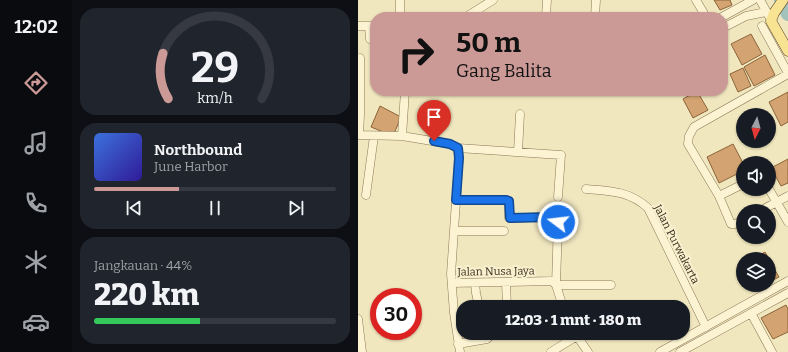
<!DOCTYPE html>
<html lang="id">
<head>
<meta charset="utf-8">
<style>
  body { margin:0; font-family:Bitter,serif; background:#20242c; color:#f1f3f6; height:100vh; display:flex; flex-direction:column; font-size:15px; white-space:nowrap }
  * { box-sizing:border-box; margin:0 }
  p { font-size:13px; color:#9ea1a6 }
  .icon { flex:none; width:22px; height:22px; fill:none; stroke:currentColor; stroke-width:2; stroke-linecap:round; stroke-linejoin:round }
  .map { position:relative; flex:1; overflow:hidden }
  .details { display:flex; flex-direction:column; gap:8px; padding:8px; background:#0d0f14; width:286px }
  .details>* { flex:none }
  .guide { position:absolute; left:12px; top:12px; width:358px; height:84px; border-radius:16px; box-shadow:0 1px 3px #0004; background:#cc9a96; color:#111; overflow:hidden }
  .needle { width:26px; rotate:186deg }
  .tools { position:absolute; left:378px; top:108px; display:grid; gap:8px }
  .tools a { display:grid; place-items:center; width:40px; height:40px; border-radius:50%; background:#171b24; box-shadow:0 1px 3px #0004; font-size:20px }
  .speed { position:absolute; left:12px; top:288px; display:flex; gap:8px; font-size:20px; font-weight:700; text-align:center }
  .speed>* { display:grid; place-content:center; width:52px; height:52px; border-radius:50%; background:#171b24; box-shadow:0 1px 3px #0004; line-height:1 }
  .speed .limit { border:6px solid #d22; background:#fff; color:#111 }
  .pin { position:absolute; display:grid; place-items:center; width:34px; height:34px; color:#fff; margin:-41px -17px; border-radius:50% 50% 50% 0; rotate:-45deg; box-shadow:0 0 4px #0007 }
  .pin .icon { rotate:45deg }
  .me { position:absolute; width:44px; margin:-22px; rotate:285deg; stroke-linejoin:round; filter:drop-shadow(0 0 3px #0008) }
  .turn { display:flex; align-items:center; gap:14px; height:84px; padding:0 20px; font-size:18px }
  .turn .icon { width:52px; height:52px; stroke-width:2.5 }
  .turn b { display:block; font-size:28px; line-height:34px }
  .big { font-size:30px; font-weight:800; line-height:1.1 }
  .details .widget { flex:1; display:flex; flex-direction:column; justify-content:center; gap:6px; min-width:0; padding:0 14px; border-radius:16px; background:#20242c }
  .details .dial { align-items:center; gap:0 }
  .dial svg { height:104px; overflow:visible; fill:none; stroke:#363941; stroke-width:7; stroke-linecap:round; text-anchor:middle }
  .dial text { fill:#f1f3f6; stroke:none }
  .song { display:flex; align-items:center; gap:12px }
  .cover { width:48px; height:48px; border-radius:6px; background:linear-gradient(135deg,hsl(220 70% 55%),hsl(250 70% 35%)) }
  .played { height:4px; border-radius:2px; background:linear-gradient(90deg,#cc9a96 35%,#363941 35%) }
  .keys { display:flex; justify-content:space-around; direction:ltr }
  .charge { height:6px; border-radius:3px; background:linear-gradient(90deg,#34c759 44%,#363941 0) }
  .trip { position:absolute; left:98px; top:300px; width:234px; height:40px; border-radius:16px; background:#171b24; box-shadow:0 1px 3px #0004; font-weight:800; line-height:40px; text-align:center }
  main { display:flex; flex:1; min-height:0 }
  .menu { display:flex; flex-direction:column; width:72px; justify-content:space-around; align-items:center; background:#090b0e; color:#9ea1a6 }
  .menu .icon { width:28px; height:28px }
  .menu .selected { color:#cc9a96 }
  .menu b { font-size:18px; color:#f1f3f6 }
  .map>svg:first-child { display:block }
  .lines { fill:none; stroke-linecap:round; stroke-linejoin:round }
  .river { stroke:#a2c3bc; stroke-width:14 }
  .building { fill:#d3a471; stroke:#8c6339 }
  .minor-casing { stroke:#8b7856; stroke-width:9 }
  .major-casing { stroke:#59452a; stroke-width:11 }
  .minor { stroke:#fbf3d2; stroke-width:8 }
  .major { stroke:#f8e393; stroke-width:10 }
  .route-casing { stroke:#114b97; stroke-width:10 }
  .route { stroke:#1a73e8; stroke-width:7 }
  .labels { text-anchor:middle; stroke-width:4; stroke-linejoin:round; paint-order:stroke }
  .street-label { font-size:11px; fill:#3a2d1b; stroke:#f8f0cf }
</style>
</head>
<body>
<main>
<nav class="menu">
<b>12:02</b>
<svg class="icon selected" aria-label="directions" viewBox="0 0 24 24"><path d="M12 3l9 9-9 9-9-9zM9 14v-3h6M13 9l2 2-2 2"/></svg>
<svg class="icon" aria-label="music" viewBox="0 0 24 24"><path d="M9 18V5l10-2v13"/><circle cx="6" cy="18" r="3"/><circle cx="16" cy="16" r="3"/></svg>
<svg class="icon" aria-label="phone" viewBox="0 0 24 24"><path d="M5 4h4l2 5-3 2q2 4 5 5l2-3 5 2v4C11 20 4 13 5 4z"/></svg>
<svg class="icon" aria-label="climate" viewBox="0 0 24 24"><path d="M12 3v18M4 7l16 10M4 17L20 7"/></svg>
<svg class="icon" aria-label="car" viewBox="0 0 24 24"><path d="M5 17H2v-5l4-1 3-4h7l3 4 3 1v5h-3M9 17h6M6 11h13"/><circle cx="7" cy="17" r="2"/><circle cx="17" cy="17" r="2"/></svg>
</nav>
<section class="details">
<div class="widget dial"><svg viewBox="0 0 100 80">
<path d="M14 69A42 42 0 1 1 86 69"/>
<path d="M14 69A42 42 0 0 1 10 34" stroke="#cc9a96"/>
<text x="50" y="56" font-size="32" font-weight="700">29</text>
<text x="50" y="72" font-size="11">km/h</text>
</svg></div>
<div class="widget">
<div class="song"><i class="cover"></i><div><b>Northbound</b><p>June Harbor</p></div></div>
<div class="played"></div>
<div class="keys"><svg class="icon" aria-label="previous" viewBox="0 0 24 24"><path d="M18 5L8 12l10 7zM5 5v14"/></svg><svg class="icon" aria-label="pause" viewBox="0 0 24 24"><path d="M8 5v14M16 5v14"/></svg><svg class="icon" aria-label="next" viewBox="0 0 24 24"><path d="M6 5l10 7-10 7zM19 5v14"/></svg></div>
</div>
<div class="widget"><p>Jangkauan · 44%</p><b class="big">220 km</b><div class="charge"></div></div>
</section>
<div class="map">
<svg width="430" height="352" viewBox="0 0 430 352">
  <rect width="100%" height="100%" fill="#f1e7bf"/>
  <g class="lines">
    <path class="river" d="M423 0 430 14"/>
  </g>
  <path class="building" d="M356 0H372L374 5 362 10Z
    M393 34 404 54 384 65 373 44Z
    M407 55 417 75 396 86 386 67Z
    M385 68 393 86 380 92 372 74Z
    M339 91 350 110 335 118 325 99Z
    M430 92V122L423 126 411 102Z
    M22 106 43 117 35 136 13 127Z
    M375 144 385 163V171L361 183 349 157Z
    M430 159V183L423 186 413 168Z
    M407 252 411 259H395Z
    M411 260 421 277 411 282Z
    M428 305 430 309V332L415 339 403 318Z"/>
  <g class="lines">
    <g class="minor-casing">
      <path id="minor" d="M42 0V17
        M338 0 348 17
        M402 0 411 16
        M108 17 135 0
        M174 17 188 16 189 0
        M237 17 238 0
        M364 17 395 0
        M0 26H17
        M404 26 430 73
        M11 27 12 39
        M365 28 388 16 408 12
        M0 135 44 136 92 144 100 148 203 155 200 197
        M1 135 2 115V58
        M44 136 47 91
        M100 148 101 158 93 274 96 313 102 352
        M160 152 162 114
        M228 189C253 191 271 191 290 208L348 327
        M411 189 430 222
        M8 195 16 136
        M361 196 385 184
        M98 200H148L151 201V218L194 217 199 218 200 222 198 285
        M402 211 430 196
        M385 220 377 224H373L361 196 330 144 331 136 336 127 430 74
        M97 231H146
        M148 282 149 307
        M94 283 194 281 198 285 205 307
        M117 283 118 293 121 307
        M198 285H253
        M393 313 414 352
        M0 319 4 352
        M217 333 230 352
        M100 344 129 339 132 336V333
        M193 352 219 336
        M302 352 430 281
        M322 352 430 293"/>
    </g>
    <g class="major-casing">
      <path id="major" d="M425 0 416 13 413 21 430 51"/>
    </g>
    <use href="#minor" class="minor"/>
    <use href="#major" class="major"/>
  </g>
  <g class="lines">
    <g class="route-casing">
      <path id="route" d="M76 141 92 144 100 148 101 158 98 200H148L151 201 152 218 194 217 199 218 200 222"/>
    </g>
    <use href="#route" class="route"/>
  </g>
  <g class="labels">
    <g class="street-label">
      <text transform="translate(319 244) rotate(63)" y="4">Jalan Purwakarta</text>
      <text transform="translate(138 271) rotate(-1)" y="4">Jalan Nusa Jaya</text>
    </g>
  </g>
</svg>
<div class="tools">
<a><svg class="needle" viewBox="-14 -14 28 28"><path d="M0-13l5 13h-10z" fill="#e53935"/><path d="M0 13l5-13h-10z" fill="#9ea1a6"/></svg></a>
<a><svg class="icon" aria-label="sound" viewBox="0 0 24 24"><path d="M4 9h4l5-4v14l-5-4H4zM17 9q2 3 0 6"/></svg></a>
<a><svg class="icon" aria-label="search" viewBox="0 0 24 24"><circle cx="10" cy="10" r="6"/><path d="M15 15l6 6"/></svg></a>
<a><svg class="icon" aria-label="layers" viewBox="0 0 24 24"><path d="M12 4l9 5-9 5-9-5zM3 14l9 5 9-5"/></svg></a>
</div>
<div class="speed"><div class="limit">30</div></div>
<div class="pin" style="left:76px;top:141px;background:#d93025"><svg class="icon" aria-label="arrive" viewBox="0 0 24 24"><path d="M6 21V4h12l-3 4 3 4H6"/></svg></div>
<svg class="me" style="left:200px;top:222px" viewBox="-20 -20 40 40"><circle r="17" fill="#1a73e8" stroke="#fff" stroke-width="3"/><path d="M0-11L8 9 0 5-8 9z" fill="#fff"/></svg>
<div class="trip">12:03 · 1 mnt · 180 m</div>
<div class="guide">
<div class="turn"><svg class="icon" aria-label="right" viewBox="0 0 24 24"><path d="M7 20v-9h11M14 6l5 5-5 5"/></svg><div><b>50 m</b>Gang Balita</div></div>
</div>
</div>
</main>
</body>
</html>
